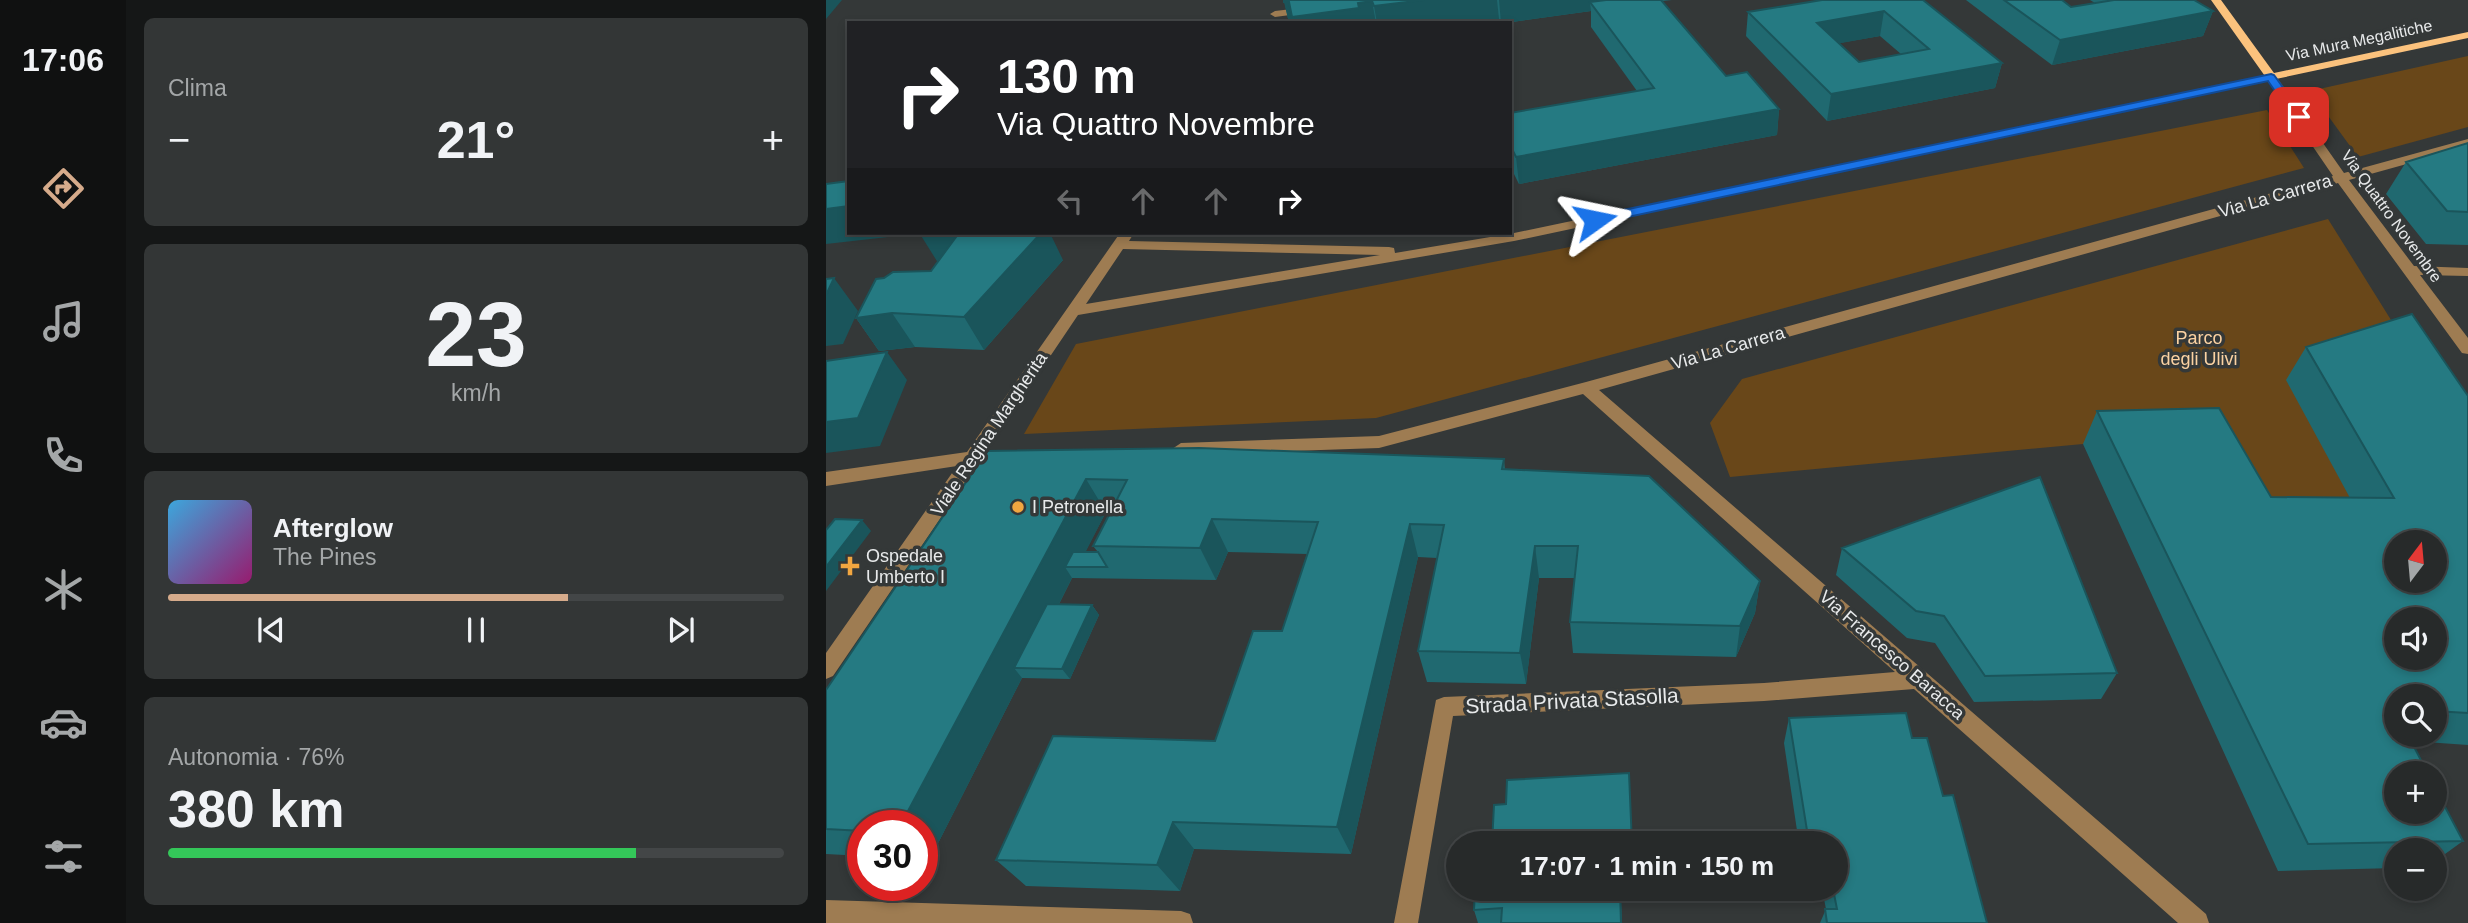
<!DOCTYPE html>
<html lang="it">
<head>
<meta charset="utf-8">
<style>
  body { margin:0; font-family:Arial,sans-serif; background:#333636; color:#f1f3f6; height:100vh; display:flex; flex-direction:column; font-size:26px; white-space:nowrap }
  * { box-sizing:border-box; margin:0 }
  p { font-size:23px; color:#a4a7a8 }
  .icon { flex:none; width:38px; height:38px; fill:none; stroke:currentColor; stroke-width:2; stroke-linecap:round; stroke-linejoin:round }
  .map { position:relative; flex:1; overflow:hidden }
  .panel { display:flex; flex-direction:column; gap:18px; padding:18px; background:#151717; width:700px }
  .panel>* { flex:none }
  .banner { position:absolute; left:21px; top:21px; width:665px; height:214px; border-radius:0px; box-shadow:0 4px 10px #0003,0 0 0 2px #434647; background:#202124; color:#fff; overflow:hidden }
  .needle { width:46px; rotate:16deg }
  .controls { position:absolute; left:1558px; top:530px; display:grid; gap:14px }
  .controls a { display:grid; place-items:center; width:63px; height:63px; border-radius:50%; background:#272a2a; box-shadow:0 4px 10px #0003,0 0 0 2px #434647; font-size:35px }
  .speed { position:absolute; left:21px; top:810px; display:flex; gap:14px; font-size:35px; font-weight:700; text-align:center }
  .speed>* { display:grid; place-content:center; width:91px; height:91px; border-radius:50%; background:#272a2a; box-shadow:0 4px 10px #0003,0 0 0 2px #434647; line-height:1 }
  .speed .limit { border:10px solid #d22; background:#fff; color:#111 }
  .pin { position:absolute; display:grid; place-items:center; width:60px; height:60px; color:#fff; margin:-30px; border-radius:14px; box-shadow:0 4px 10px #0006 }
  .me { position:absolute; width:77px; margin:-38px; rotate:78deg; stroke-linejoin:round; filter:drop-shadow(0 0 5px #0008) }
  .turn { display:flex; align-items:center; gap:24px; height:147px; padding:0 35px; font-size:32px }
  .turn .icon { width:91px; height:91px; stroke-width:2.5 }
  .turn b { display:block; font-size:49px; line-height:60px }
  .lanes { display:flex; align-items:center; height:66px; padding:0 35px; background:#0003; justify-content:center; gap:35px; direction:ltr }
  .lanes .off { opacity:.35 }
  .big { font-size:52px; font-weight:700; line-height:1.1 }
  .panel .tile { flex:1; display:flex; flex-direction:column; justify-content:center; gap:10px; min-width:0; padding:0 24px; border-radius:10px; background:#333636 }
  .panel .dial { align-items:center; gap:0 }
  .dial b { font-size:91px; line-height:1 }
  .song { display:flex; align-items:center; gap:21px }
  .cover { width:84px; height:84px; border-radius:10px; background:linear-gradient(135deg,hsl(200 70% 55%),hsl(320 70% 35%)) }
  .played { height:7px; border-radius:4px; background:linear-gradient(90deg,#d6ab8b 65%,#434647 65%) }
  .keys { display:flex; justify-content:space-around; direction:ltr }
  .heat { display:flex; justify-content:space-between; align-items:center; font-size:38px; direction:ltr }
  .charge { height:10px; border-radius:5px; background:linear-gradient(90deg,#34c759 76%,#434647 0) }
  .trip { position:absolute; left:620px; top:831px; width:402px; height:70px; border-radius:35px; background:#272a2a; box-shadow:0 4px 10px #0003,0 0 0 2px #434647; font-weight:700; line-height:70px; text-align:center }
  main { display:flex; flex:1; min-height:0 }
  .tabs { display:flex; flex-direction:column; width:126px; justify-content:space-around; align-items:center; background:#101111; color:#a4a7a8 }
  .tabs .icon { width:49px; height:49px }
  .tabs .selected { color:#d6ab8b }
  .tabs b { font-size:32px; color:#f1f3f6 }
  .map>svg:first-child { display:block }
  .green { fill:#694719 }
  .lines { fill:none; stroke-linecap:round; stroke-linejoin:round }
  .minor { fill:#9e7c52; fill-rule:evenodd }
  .major { fill:#fbc27d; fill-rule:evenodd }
  .wall { fill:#206970; fill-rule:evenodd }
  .shaded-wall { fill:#1a555b }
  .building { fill:#257a82; stroke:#1a555b; stroke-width:2; fill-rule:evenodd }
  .route { fill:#1a73e8; stroke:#114b97; stroke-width:2 }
  .poi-dot { fill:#f1a640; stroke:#343838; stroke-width:2.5 }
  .labels { text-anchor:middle; stroke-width:7; stroke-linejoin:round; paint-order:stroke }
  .far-street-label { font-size:16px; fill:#e8eaeb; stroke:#343838 }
  .street-label { font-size:18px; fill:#e8eaeb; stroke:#343838 }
  .park-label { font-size:18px; fill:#fbd2a2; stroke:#343838 }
  .poi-label { font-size:18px; fill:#e8eaeb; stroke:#343838; text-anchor:start }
  .near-street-label { font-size:21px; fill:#e8eaeb; stroke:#343838 }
</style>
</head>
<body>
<main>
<nav class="tabs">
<b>17:06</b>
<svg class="icon selected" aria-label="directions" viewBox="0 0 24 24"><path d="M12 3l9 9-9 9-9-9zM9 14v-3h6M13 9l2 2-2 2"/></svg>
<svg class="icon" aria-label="music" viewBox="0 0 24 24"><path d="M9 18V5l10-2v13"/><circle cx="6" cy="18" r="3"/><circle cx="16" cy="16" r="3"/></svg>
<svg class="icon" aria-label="phone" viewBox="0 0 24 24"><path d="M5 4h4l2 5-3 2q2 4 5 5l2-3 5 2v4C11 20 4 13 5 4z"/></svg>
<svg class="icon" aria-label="climate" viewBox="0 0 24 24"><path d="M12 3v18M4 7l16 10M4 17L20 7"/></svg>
<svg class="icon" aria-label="car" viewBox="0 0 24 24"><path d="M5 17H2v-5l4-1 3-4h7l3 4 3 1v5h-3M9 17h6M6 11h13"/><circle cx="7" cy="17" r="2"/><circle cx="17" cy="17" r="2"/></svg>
<svg class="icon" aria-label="filters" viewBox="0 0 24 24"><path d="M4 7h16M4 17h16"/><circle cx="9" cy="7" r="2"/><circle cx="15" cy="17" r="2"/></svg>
</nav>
<section class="panel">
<div class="tile"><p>Clima</p>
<div class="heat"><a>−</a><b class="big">21°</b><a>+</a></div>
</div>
<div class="tile dial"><b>23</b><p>km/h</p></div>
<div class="tile">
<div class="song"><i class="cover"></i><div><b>Afterglow</b><p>The Pines</p></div></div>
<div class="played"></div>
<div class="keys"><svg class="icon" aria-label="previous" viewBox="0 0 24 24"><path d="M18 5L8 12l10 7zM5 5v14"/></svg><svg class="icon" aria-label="pause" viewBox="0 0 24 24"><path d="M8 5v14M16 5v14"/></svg><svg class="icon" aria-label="next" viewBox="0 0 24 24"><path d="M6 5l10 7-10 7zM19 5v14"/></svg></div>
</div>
<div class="tile"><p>Autonomia · 76%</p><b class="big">380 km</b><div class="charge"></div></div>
</section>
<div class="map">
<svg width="1642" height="923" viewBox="0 0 1642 923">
  <rect width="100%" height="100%" fill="#343838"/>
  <path class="green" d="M1642 56V127L1532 157 1484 91Z
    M1441 110 1478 168 550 418 198 434 250 344Z
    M1502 219 1580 344 1542 531 1423 530 1374 441 1257 444 904 477 884 423 916 379Z"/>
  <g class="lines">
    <path class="minor" d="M483 7 487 8V12L449 17 444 14 449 11Z
      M1445 74 1449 75 1518 173 1642 139V147L1523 180 1588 266 1642 268V276L1594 275 1642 338V354L1636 353 1512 183 773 390 1380 914 1383 923H1352L1088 689 938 701 627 716 592 923H568L610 700 618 697 938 683 1069 672 757 394 553 448 355 455 346 449 355 443 553 436 760 382 1507 176 1442 81 688 241 252 315 161 450 186 452 189 456 186 460 152 463 7 676 0 679V653L131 466 0 486V472L141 452 294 233H308L303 241 563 247 568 248 569 253 688 233ZM297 249 554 255 260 304Z
      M0 900 355 911 364 914 367 923H0Z"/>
    <path class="major" d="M1385 0H1395L1448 73 1642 32V38L1445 80 1441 79Z"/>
  </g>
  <path class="wall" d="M458 0H846L836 1 900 76 953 109 951 135 693 184 684 166V113L811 91 765 27V11L679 23H675L673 19 662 20 663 23H463Z
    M1097 0 1176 63 1169 88 1001 121 920 36 922 12ZM1054 36 1075 54 1033 62 1013 43Z
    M1140 0H1236L1245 7 1269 3 1264 0H1368L1387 11 1377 36 1226 65Z
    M1642 143V245L1600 244 1560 194 1580 162Z
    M237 260 158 350 89 347 53 351 30 318 105 271 112 262Z
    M1480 347 1642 396V745L1585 741 1637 841 1608 862V850H1570V868L1452 871 1257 444 1271 411 1445 497 1524 498 1460 380ZM1570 696H1608V735H1570Z
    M161 451 678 459 679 470 934 581 929 613 910 657 747 653 744 622 749 578H713L700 684 601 682 592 651 611 558 592 557 525 854 368 849 354 891 200 886 170 860 389 741 456 631 481 554 402 552 390 580 246 578 233 604 266 605 273 615 244 679 196 678 104 859H96V826H37V856L0 854V690ZM280 512H284L267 546 272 552H259Z
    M1016 548 1291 673 1275 699 1148 702 1109 643 1081 638 1010 575Z
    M963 718 1086 738 1117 796 1161 923H994L1000 909 996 889H1010V844H973L958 743Z
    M649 889H808V898L795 900 796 923H652L648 910Z"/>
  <path class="shaded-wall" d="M0 0H16L0 19Z
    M598 0H671L673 19 662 20 663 23H551L548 6Z
    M673 0H783L764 2 765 11 679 23H675Z
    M546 1 550 23H463L458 2 532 3Z
    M1058 11 1054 36 988 48 991 23Z
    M1387 11 1377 36 1226 65 1234 40Z
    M1176 63 1169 88 1001 121 1005 94Z
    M953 109 951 135 693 184 690 157Z
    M23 206V233H73L71 236 0 244V209Z
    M104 233H137L114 266 94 234Z
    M215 233H224L237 260 158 350 138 317Z
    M8 278 32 311 17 344 0 346V295Z
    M66 313 89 347 53 351 30 318Z
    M61 352 81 380 54 446 0 453V422Z
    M260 479 280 512 252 567H239L246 578 201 668H188L196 678 104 859 96 853V826H74Z
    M386 519 402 552 390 580 374 548Z
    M36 520 45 531 0 591V567Z
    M584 524 592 557 525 854 511 827Z
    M709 546 713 578 700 684 694 653Z
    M934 581 929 613 910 657 914 626Z
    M266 605 273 615 244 679 236 669Z
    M347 822 368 849 354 891 331 865Z"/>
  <path class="building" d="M458 0H598L548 6 546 1 532 3 533 8 466 17 463 2H458Z
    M780 0H835L900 76 921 72 953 109 690 157 684 145V113L828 88 764 2Z
    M996 0H1097L1176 63 1005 94 922 12ZM1058 11 1103 49 1033 62 991 23Z
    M1178 0H1236L1245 7 1288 0H1368L1387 11 1234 40Z
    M1642 143V212L1621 211 1580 162Z
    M23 181V206L0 209V184Z
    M133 233H215L138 317 66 313 30 318 50 279 58 278 67 272 105 271Z
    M8 278 0 295V279Z
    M1586 314 1642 396V713L1608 711V696H1570V708H1568L1570 712V735H1582L1602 774H1570V812H1608V786L1637 841 1482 844 1271 411 1393 408 1445 497 1568 498 1480 347ZM1570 542H1608V581H1570ZM1570 620H1608V658H1570Z
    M61 352 32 418 0 422V361Z
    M373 448 678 459 676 469 823 476 934 581 914 626 744 622 752 546H709L694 653 592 651 618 525 584 524 511 827 347 822 331 865 170 860 227 736 389 741 427 631H456L492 522 386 519 374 548 267 546 301 480 260 479 74 826H37V831L0 829V690L161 451Z
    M1214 477 1291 673 1159 676 1118 616 1090 611 1016 548Z
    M9 519 36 520 0 567V530Z
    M247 552H272L281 567H239Z
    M221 604 266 605 236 669 188 668Z
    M1080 713 1086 738H1101L1117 796 1127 795 1161 923H1001L999 909H1011L1007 889H1010V844H999V842L983 843 963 718Z
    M803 773 806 844H666L668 805 680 804 681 780Z
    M649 889H794L795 923H675L676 908 648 910Z"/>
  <path class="route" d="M1445 74 1448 75 1477 115V120H1469L1442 81 769 224 763 220 769 216Z"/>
  <g class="poi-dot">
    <circle cx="192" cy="507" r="7"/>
    <path d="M20.5 555.5h7v7h7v7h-7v7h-7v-7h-7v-7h7z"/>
  </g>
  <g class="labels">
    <g class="far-street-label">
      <text transform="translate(1533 40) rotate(-12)" y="6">Via Mura Megalitiche</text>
      <text transform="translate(1566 216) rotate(54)" y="6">Via Quattro Novembre</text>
    </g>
    <g class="street-label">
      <text transform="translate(1449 196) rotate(-16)" y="6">Via La Carrera</text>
      <text transform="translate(902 348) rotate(-16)" y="6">Via La Carrera</text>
      <text transform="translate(163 434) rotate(-56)" y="6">Viale Regina Margherita</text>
      <text transform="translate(1066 655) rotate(41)" y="6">Via Francesco Baracca</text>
    </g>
    <g class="park-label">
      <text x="1373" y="344">Parco<tspan x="1373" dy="21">degli Ulivi</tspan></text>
    </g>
    <g class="poi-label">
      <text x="206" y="513">I Petronella</text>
      <text x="40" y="562">Ospedale<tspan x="40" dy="21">Umberto I</tspan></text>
    </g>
    <g class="near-street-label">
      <text transform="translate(746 701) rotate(-3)" y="7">Strada Privata Stasolla</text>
    </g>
  </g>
</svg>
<div class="controls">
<a><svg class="needle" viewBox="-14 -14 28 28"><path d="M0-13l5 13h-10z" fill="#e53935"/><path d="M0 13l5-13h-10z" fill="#a4a7a8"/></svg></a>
<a><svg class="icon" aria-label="sound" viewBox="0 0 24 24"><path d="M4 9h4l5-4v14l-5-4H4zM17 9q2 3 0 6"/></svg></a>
<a><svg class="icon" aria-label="search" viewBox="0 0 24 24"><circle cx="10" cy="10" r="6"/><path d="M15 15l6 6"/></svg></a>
<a>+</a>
<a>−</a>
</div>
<div class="speed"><div class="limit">30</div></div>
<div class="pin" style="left:1473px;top:117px;background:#d93025"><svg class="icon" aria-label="arrive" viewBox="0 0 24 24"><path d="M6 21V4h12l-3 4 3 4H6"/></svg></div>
<svg class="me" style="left:769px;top:220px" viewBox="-20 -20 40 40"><path d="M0-17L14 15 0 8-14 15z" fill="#1a73e8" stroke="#fff" stroke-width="4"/></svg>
<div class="trip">17:07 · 1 min · 150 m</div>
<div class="banner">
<div class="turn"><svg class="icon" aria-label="right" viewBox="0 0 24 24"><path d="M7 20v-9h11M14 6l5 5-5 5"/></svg><div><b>130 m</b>Via Quattro Novembre</div></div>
<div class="lanes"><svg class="icon off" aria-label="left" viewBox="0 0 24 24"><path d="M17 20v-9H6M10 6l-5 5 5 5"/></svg><svg class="icon off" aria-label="ahead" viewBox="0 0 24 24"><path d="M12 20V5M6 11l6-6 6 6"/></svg><svg class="icon off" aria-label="ahead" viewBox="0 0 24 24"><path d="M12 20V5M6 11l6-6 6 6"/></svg><svg class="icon" aria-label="right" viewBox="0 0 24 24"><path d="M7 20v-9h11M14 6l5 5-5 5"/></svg></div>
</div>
</div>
</main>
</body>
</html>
